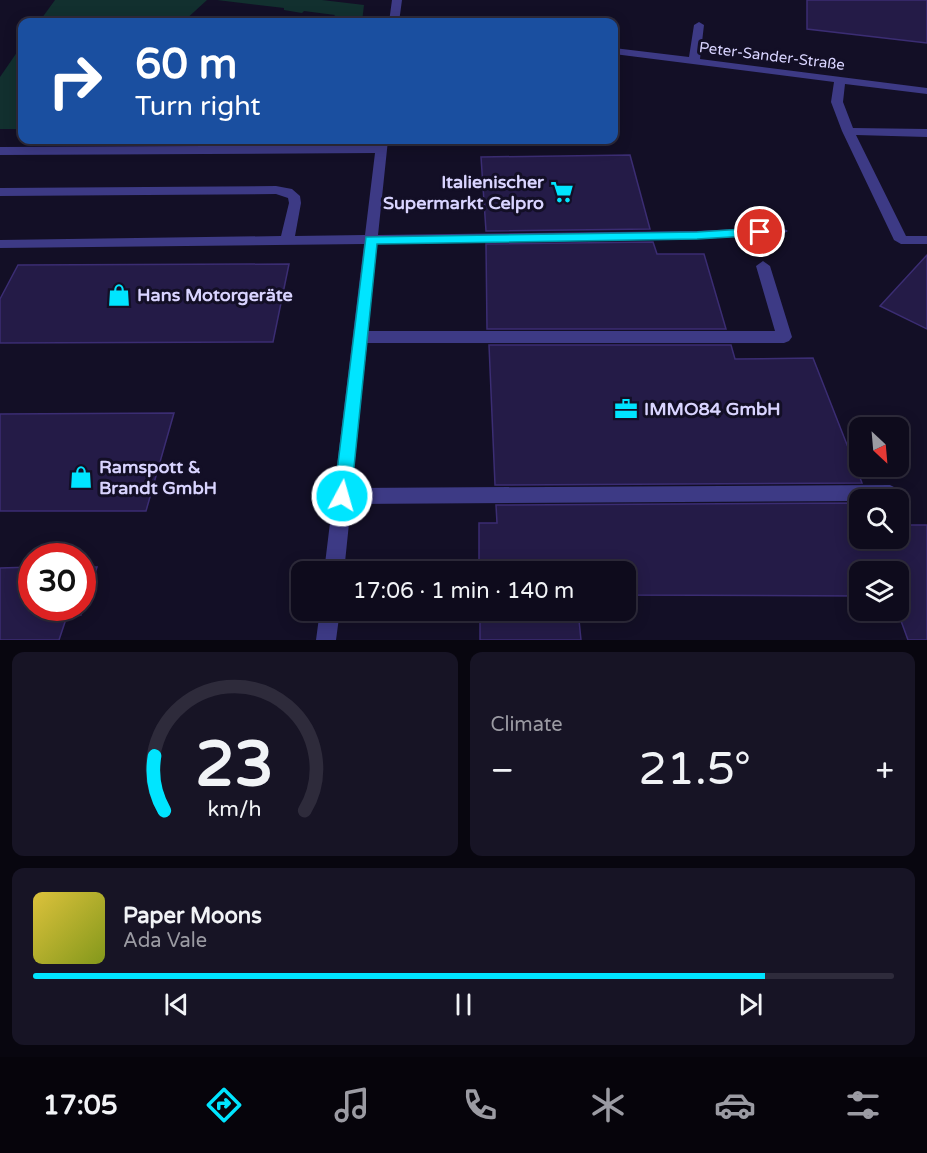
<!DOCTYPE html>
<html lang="en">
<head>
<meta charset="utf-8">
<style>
  body { margin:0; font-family:"Varela Round",sans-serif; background:#171425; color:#f1f3f6; height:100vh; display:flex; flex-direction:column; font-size:22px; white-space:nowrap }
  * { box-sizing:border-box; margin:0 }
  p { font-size:20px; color:#9b9ba3 }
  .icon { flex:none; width:33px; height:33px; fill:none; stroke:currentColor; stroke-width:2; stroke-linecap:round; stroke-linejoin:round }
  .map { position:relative; height:640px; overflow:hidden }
  .side { display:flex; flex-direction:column; gap:12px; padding:12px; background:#08060f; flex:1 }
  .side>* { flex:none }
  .hud { position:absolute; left:18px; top:18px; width:600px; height:126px; border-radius:12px; box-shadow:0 3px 15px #0003,0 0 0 2px #2e2b3b; background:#1a4fa0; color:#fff; overflow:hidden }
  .needle { width:39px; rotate:154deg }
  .buttons { position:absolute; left:849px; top:417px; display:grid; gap:12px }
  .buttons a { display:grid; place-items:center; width:60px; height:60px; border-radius:12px; background:#0e0b1c; box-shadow:0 3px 15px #0003,0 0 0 2px #2e2b3b; font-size:30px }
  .speed { position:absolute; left:18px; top:543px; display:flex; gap:12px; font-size:30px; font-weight:700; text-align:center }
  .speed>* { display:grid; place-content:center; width:78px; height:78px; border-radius:50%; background:#0e0b1c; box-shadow:0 3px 15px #0003,0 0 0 2px #2e2b3b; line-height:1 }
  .speed .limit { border:9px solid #d22; background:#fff; color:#111 }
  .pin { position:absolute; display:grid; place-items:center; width:51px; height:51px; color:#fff; margin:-26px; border:3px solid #fff; border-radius:50%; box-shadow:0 2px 6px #0007 }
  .me { position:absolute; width:66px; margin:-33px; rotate:6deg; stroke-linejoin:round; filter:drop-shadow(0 0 4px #0008) }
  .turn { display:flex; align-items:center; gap:21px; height:126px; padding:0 18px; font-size:27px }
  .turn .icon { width:78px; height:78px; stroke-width:2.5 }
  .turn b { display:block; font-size:42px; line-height:51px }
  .big { font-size:45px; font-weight:600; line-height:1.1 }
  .side .tile { flex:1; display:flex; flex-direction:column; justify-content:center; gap:9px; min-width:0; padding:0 21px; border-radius:12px; background:#171425 }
  .side .dial { align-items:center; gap:0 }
  .dial svg { height:156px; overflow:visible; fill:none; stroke:#2e2b3b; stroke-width:7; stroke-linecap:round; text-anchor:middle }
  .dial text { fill:#f1f3f6; stroke:none }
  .song { display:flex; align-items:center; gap:18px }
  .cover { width:72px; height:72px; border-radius:9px; background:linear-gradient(135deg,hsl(50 70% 55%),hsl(70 70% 35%)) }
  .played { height:6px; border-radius:3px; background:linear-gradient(90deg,#00e5ff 85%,#2e2b3b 85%) }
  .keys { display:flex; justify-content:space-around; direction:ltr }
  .heat { display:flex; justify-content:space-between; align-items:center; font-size:33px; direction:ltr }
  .side .tiles { flex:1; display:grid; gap:12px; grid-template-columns:1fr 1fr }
  .tile:last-child { grid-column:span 2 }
  .trip { position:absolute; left:291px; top:561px; width:345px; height:60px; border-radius:12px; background:#0e0b1c; box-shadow:0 3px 15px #0003,0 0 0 2px #2e2b3b; font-weight:600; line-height:60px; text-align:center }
  .dock { display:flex; height:96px; justify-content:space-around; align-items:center; background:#06040b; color:#9b9ba3 }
  .dock .icon { width:42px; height:42px }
  .dock .on { color:#00e5ff }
  .dock b { font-size:27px; color:#f1f3f6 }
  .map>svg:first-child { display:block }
  .green { fill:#12302f }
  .building { fill:#241b47; stroke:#3b2d73; stroke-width:1.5 }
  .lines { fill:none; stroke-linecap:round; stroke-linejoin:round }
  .minor { fill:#3d3a85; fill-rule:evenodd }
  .route { fill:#00e5ff; stroke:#0095a6; stroke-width:1.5 }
  .labels { text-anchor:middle; stroke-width:6; stroke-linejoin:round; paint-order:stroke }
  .far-street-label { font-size:15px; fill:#d9d4ff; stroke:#130f26 }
  .poi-label { font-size:18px; font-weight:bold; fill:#d9d4ff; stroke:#130f26; text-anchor:start }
</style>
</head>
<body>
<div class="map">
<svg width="927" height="640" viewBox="0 0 927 640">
  <rect width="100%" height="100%" fill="#130f26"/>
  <path class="green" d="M55 0H207L183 22H39Z
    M217 0H322L364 5 362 22H329L335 15 304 11 302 13 284 10V8Z
    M22 45V129H0V77Z"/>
  <path class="building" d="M807 0H927V43L807 29Z
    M630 155 650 229 486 231 481 157Z
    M653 242 657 254H704L726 329H487L486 244Z
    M927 255V329L880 306Z
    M289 264 273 342 0 343V299L18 265Z
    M489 345H731L735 359 813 358 862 483 495 485Z
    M174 413 146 511H0V414Z
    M860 503V538H898V525H927V640H908L897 610 898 572H860V596L626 595V572H479V523H497L496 505Z
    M32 567V608H82V567H97L81 615 67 616 59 640H0V568Z
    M480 610H578L581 640H480Z"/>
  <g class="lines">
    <path class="minor" d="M392 0H402L399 22H389Z
      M699 22 704 25 700 59 927 88V94L845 84 843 102 853 128 927 129V137L856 135 906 236H927V244H901L894 240 842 131 831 102 834 82 614 54V48L689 57 694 25Z
      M376 140H388L378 235 697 231 781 227 788 231 781 235 697 239 377 243 368 331H775L756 266 763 261 770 266 792 337 789 341 784 343H367L352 488 890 485 896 488 899 493 896 498 860 501 351 504 344 572H324L364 244 0 248V240L281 236 289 203 288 198 276 194 0 196V188L276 186 292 189 300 196 301 203 295 236 365 235 375 153 0 155V147L375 145Z
      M320 610H340L336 640H316Z"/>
  </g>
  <path class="route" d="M760 228 765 229V235L697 239 377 244 351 496 348 501 342 503 337 501 334 496 366 237 697 232Z"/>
  <defs>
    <g id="supermarket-bare" transform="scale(1.8)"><path d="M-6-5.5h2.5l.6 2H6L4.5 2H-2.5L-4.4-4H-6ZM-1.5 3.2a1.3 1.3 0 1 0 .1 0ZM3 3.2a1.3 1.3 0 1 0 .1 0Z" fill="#00e5ff" stroke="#130f26" stroke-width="2.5" paint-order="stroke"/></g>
    <g id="shop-bare" transform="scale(1.8)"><path d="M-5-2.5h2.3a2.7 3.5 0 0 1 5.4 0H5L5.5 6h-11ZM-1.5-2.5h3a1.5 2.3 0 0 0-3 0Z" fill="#00e5ff" stroke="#130f26" stroke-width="2.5" paint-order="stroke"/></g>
    <g id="office-bare" transform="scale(1.8)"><path d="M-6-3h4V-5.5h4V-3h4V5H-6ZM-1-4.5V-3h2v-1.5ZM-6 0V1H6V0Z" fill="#00e5ff" stroke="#130f26" stroke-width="2.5" paint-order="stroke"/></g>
  </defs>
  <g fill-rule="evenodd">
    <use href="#supermarket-bare" x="562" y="192"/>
    <use href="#shop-bare" x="119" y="295"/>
    <use href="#office-bare" x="626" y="409"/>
    <use href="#shop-bare" x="81" y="477"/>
  </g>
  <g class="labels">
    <g class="far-street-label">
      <text transform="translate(772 56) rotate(7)" y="5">Peter-Sander-Straße</text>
    </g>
    <g class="poi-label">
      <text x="544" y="188" text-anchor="end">Italienischer<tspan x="544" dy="21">Supermarkt Celpro</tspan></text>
      <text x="137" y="301">Hans Motorgeräte</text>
      <text x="644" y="415">IMMO84 GmbH</text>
      <text x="99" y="473">Ramspott &amp;<tspan x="99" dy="21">Brandt GmbH</tspan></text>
    </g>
  </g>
</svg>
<div class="buttons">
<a><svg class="needle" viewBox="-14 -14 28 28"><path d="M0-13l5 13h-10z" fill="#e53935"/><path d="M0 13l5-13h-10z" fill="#9b9ba3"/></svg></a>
<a><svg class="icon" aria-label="search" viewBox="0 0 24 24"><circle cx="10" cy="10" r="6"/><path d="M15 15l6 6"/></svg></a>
<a><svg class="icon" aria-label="layers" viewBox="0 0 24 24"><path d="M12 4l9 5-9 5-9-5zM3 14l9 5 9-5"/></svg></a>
</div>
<div class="speed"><div class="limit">30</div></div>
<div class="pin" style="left:760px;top:232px;background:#d93025"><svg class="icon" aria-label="arrive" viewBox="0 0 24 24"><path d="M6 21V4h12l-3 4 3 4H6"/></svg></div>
<svg class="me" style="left:342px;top:496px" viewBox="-20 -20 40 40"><circle r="17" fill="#00e5ff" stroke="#fff" stroke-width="3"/><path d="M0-11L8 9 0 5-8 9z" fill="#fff"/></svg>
<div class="trip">17:06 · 1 min · 140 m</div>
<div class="hud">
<div class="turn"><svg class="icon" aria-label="right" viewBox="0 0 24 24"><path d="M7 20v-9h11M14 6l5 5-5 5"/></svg><div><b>60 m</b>Turn right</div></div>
</div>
</div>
<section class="side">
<div class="tiles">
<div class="tile dial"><svg viewBox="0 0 100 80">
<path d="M14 69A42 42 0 1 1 86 69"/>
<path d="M14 69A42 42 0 0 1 9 41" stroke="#00e5ff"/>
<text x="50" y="56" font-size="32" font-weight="700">23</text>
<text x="50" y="72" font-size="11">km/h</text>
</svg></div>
<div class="tile"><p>Climate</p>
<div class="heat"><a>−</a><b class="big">21.5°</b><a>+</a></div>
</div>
<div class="tile">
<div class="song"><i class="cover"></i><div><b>Paper Moons</b><p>Ada Vale</p></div></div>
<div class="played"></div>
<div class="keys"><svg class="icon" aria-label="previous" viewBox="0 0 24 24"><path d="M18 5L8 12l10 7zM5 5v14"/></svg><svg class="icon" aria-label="pause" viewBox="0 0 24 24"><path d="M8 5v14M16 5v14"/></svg><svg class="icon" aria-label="next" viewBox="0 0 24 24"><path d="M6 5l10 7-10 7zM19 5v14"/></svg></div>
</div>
</div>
</section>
<nav class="dock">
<b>17:05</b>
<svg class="icon on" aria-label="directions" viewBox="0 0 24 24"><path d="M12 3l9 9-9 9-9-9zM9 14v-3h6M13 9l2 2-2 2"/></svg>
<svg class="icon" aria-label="music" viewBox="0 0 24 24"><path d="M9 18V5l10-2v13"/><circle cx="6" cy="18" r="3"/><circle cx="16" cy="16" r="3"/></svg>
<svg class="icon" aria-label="phone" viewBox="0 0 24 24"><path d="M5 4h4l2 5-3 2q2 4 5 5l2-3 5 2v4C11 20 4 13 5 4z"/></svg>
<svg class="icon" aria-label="climate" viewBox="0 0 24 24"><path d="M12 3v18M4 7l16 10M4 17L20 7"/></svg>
<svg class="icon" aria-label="car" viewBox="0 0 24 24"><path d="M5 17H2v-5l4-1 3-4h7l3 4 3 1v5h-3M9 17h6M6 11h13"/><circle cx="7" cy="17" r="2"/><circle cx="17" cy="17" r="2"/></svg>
<svg class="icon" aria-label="filters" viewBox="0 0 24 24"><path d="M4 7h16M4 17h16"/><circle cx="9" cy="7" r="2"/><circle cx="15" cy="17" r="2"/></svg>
</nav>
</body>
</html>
